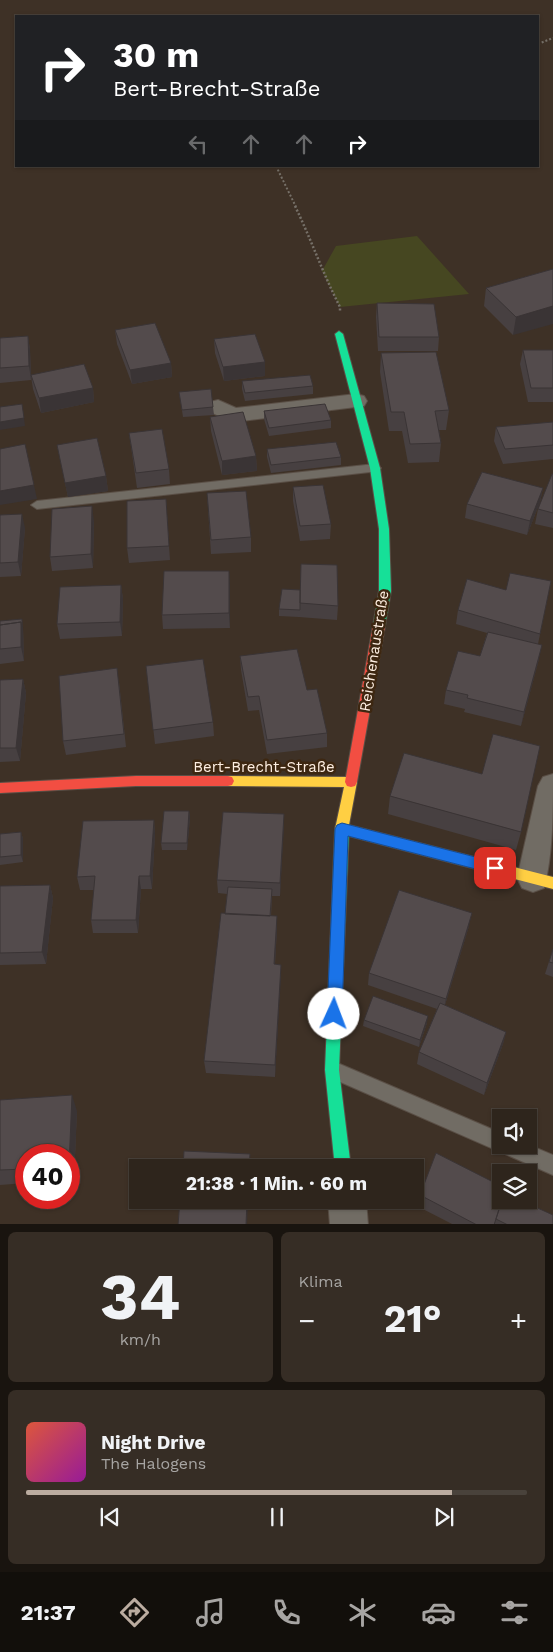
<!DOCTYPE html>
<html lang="de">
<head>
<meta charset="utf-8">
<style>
  body { margin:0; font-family:"Work Sans",sans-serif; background:#362d25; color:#f1f3f6; height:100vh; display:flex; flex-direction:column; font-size:19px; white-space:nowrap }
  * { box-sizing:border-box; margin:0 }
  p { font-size:16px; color:#a7a5a3 }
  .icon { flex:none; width:28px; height:28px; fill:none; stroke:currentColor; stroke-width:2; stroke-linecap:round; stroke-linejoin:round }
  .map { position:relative; height:1224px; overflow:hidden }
  .side { display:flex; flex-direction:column; gap:8px; padding:8px; background:#19140f; flex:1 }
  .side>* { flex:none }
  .hud { position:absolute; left:15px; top:15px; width:524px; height:152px; border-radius:0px; box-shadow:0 1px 4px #0004,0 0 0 1px #49423b; background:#202124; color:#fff; overflow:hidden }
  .tools { position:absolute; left:492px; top:1109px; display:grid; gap:10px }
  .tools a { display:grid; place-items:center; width:45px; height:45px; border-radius:0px; background:#2e251c; box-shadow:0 1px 4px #0004,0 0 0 1px #49423b; font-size:25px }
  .speed { position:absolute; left:15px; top:1144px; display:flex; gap:10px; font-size:25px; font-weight:700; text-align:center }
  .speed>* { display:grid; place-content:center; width:65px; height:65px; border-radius:50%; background:#2e251c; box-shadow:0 1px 4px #0004,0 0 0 1px #49423b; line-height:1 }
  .speed .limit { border:8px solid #d22; background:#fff; color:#111 }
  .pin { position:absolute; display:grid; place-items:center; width:42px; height:42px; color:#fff; margin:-21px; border-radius:10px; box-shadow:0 2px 8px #0006 }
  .me { position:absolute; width:55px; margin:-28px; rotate:2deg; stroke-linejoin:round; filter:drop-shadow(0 0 4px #0008) }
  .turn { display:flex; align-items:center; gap:18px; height:105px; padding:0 15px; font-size:22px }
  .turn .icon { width:65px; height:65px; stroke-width:2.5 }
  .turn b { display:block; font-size:35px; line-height:42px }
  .lanes { display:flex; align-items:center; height:48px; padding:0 15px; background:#0003; justify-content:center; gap:25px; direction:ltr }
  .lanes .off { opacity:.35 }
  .big { font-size:38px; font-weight:700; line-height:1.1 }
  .side .widget { flex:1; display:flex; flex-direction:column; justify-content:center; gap:8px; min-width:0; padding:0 18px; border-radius:8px; background:#362d25 }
  .side .dial { align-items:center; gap:0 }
  .dial b { font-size:65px; line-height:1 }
  .song { display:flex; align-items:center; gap:15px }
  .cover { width:60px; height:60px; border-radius:8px; background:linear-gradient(135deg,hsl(10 70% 55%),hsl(300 70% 35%)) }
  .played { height:5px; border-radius:2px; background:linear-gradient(90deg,#bbaca0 85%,#49423b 85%) }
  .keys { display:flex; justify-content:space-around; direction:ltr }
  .heat { display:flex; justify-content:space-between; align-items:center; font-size:28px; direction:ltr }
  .side .tiles { flex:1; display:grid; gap:8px; grid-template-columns:1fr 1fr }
  .widget:last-child { grid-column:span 2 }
  .trip { position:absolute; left:129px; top:1159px; width:295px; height:50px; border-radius:0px; background:#2e251c; box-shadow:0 1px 4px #0004,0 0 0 1px #49423b; font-weight:700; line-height:50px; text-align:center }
  .tabs { display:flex; height:80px; justify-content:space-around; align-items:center; background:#120f0b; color:#a7a5a3 }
  .tabs .icon { width:35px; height:35px }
  .tabs .on { color:#bbaca0 }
  .tabs b { font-size:22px; color:#f1f3f6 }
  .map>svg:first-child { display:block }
  .green { fill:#464721 }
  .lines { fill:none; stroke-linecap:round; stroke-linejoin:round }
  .lane-casing { stroke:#5a4f46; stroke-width:2 }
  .street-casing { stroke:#5a4f46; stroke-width:2 }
  .fast-casing { stroke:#5a4f46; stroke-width:2 }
  .slow-casing { stroke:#5a4f46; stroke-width:2 }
  .jam-casing { stroke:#5a4f46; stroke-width:2 }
  .path-far1 { stroke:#767068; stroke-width:2; stroke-dasharray:2 2; stroke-linecap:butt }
  .path { stroke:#767068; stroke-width:2.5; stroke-dasharray:2 2; stroke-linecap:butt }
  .lane { fill:#716c64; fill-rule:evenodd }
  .street { fill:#716c64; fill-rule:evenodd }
  .fast { fill:#16e098; fill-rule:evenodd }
  .slow { fill:#ffcf43; fill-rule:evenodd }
  .jam { fill:#f24e42; fill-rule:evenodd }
  .wall { fill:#474041 }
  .shaded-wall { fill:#3a3435 }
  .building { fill:#534b4c; stroke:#3a3435 }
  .route { fill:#1a73e8; stroke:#114b97 }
  .labels { text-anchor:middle; stroke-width:5; stroke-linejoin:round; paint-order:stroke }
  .street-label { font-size:15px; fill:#feefe2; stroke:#3d2711 }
</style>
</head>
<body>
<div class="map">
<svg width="553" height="1225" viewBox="0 0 553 1225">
  <rect width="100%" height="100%" fill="#3e3126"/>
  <path class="green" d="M417 236 469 294 340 307 322 271 336 246Z"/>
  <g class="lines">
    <g class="lane-casing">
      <path id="lane" d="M375 464 381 468 379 471 37 509 31 505 37 501Z
        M335 1062 501 1133V1145H529L553 1155V1175L329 1077 326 1071 329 1065Z"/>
    </g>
    <g class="street-casing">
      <path id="street" d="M356 394 364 396 367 401 364 406 233 422 210 412 207 407 210 402 218 400 236 408Z
        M553 774C553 809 553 856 544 888L533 892 522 888 517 878 538 786 543 777Z
        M328 1200H366L368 1225H330Z"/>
    </g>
    <g class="fast-casing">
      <path id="fast" d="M339 331 343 334 380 468 389 529 391 591 385 626 379 630 373 626 379 591V529L370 468 335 334Z
        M342 823 347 825 349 829 339 1070 351 1168H335L325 1070 335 829 337 825Z"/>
    </g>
    <g class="slow-casing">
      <path id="slow" d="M228 776 351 777 355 778 357 782 349 825 553 877V889L337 833 335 829 344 787 228 786 224 785 222 781 224 777Z"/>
    </g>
    <g class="jam-casing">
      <path id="jam" d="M379 622 385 626 357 782 355 786 351 787 347 786 345 782 373 626Z
        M136 776H228L232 777 234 781 232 785 228 786H136L0 793V783Z"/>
    </g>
    <path class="path-far1" d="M538 44 553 38
      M276 166 296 207"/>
    <path class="path" d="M295 206C311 239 323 274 340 307V312"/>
    <use href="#lane" class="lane"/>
    <use href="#street" class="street"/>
    <use href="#fast" class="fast"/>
    <use href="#slow" class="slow"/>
    <use href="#jam" class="jam"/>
  </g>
  <path class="wall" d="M553 269 513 335 484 306 486 288Z
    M377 303 439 337 438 351H378L376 317Z
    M115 330 171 363 172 377 132 384 117 344Z
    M28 336 30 350 31 375 93 388 94 402 41 413 33 389 31 376V380L0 383V338Z
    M214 339 265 362V376L224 381 215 353Z
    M523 350H553V402H528L520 364Z
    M381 353 449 410 446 430H439L441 443 439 462 408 463 402 431H389L380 372Z
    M242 381 313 386V394L245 401 242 389Z
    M179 392 213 407 214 415 183 417Z
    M264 411 331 420V428L269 436 264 419Z
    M210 417 256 456 257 471 222 475 211 431Z
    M553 422V459L503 464 494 441 496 427Z
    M129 433 169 469 170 484 137 488Z
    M57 445 106 476 108 491 68 497Z
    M267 449 341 457V465L271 473 267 457Z
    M553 474V528L535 524 538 509Z
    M293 487 331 524 330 539 300 541 293 501Z
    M543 488 540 502 527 535 465 518 467 504Z
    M207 493 251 537V552L211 554Z
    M166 499 170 560 129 563 127 548Z
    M0 515 25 528 21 576 0 577Z
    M94 521 93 568 52 571 50 557Z
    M301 564 338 606 337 620 299 617Z
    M229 571 230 628 163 629 162 615Z
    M551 581 538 644 539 659 521 726 464 712 465 709 444 704 446 690 480 656 487 633 456 624 458 610 506 590Z
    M121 585 123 599 122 636 60 639 57 624Z
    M300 590 299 617 279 616V609Z
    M0 621 23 627 24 661 0 664Z
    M240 656 307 690 327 733V747L267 754 259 710 248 711 241 670Z
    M146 666 213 722 214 736 155 744Z
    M23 679 26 693 20 761 0 762V680Z
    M119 682 126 747 66 755 63 741Z
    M390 796 521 832 516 850 388 814Z
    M189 811 190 818 187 850H162L161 843Z
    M284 814 280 896H272L271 916 277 929 275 964 281 965 275 1077 206 1073 204 1061 225 914 227 894 218 893 217 880Z
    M154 820 155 833 152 889H141L138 933H93L91 920 94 890H80L77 877Z
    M21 832 23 839V862L0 865V834Z
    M50 885 53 898 46 964 0 965V886Z
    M469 926 445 1005 506 1032 503 1044 484 1095 417 1064 419 1052 437 1009 368 985 369 973Z
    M553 949V977L545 974Z
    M364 1020 427 1023 419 1047 363 1026Z
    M0 1100 77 1111 74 1180H69V1155H26V1183L0 1185Z
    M420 1195 494 1225H454L417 1206Z
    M502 1200 553 1225 494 1224Z"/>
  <path class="shaded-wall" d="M553 306V324L513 335 516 317Z
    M28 336 30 350 31 380 29 366Z
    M265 362V376L224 381 223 367Z
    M171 363 172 377 132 384 130 370Z
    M93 388 94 402 41 413 39 398Z
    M24 418 25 426 0 430V422Z
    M256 456 257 471 222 475V461Z
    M106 476 108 491 68 497 65 483Z
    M34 485 37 499 0 505V491Z
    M543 488 540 502 527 535 530 521Z
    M92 506 94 521 93 568 91 554Z
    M22 514 25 528 21 576 18 562Z
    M229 571 230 585V628L229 613Z
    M121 585 123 599 122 636 120 622Z
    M22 619 23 627 24 661 21 647V622Z
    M542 645 539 659 521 726 524 712Z
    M23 679 26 693 20 761 16 748Z
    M189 811 190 818 187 850V843Z
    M284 814V828L280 896V883Z
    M154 820 155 833 152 889 150 876Z
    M21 832 23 839V862L21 855Z
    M139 876 141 889 138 933 136 920Z
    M50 885 53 898 46 964 42 952Z
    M472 913 469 926 443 1011 446 999Z
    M277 916V929L274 977V964Z
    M281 965V977L275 1077V1065Z
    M428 1016 427 1023 419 1047 420 1040Z
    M506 1032 503 1044 484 1095 487 1083Z
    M72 1095 77 1111 74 1180 69 1166Z
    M247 1200H248L247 1225H246Z"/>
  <path class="building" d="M553 269V306L516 317 486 288Z
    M377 303 434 304 439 337H379Z
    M155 323 171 363 130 370 115 330Z
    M255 334 265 362 223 367 214 339Z
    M28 336 29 366 0 368V338Z
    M523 350H553V388H531Z
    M436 352 449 410 435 411 441 443 410 444 404 412H391L381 353Z
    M84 364 93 388 39 398 31 375Z
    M310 375 313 386 245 393 242 381Z
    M211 389 213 407 182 410 179 392Z
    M22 404 24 418 0 422V407Z
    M325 404 331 420 269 428 264 411Z
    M243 412 256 456 222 461 210 417Z
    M553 422V445L505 449 496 427Z
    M162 429 169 469 136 473 129 433Z
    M97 438 106 476 65 483 57 445Z
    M336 442 341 457 271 465 267 449Z
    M25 444 34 485 0 491V449Z
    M482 472 543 488 530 521 467 504Z
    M552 474H553V513L538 509Z
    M323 485 331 524 300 526 293 487Z
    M246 491 251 537 211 540 207 493Z
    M166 499 169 546 127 548V501Z
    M92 506 91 554 50 557 52 509Z
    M22 514 18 562 0 563V515Z
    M301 564 337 565 338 606 300 603Z
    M164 571H229V613L162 615Z
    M510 573 551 581 540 634 458 610 467 579 506 590Z
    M121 585 120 622 57 624 60 587Z
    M282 589 300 590V610L279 609Z
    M22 619V629L21 622 0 625V621Z
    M21 622V647L0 649V625Z
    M488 632 542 645 524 712 467 698 468 695 446 690 458 651 480 656Z
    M297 649 307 690 317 689 327 733 267 740 259 696 248 697 240 656Z
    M203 659 213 722 153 730 146 666Z
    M117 668 124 734 63 741 59 676Z
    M23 679 16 748H0V680Z
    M493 734 540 746 521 832 390 796 404 753 482 774Z
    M164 811H189L187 843H161Z
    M223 812 284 814 280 883 217 880Z
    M154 820 150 876H139L136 920H91L95 876 77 877 83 821Z
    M21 832V855L0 857V834Z
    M50 885 42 952 0 953V886Z
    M228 887 272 889 270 916 225 914Z
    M399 890 472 913 446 999 369 973Z
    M221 913 277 916 274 964 281 965 275 1065 204 1061Z
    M553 949V963L549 962Z
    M373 996 428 1016 420 1040 364 1020Z
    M440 1003 506 1032 487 1083 419 1052Z
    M72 1095 69 1166V1155H26V1169L0 1170V1100Z
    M184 1151 250 1154 249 1168H183Z
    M436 1153 501 1186 502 1200 494 1225H477L420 1195Z
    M180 1200H247L246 1225H178Z
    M502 1200H520L553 1215V1225H508L496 1219Z"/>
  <path class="route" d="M342 823 495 862 499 864 501 868 499 872 495 874 348 836 342 1014 340 1019 334 1021 329 1019 327 1014 335 829 337 825Z"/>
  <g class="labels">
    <g class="street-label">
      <text transform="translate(374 651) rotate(-81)" y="5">Reichenaustraße</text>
      <text x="264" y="772">Bert-Brecht-Straße</text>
    </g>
  </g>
</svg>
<div class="tools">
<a><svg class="icon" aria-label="sound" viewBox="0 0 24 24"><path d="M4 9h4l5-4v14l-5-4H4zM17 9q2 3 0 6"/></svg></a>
<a><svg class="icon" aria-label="layers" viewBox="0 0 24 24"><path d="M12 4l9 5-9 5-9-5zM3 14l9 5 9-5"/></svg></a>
</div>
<div class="speed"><div class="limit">40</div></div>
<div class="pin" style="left:495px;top:868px;background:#d93025"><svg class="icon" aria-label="arrive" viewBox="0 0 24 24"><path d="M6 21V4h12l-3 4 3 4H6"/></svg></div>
<svg class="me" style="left:334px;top:1014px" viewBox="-20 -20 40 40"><circle r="19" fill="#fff"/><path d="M0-13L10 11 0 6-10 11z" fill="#1a73e8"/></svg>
<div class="trip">21:38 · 1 Min. · 60 m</div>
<div class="hud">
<div class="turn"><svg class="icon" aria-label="right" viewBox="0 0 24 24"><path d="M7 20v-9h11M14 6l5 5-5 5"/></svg><div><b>30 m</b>Bert-Brecht-Straße</div></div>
<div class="lanes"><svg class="icon off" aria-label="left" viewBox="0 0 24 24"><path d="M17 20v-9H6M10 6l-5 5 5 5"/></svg><svg class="icon off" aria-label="ahead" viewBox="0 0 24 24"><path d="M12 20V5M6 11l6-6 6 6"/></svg><svg class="icon off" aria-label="ahead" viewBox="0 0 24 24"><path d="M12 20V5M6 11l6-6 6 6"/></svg><svg class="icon" aria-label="right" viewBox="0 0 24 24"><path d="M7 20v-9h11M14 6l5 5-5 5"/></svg></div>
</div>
</div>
<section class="side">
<div class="tiles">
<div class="widget dial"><b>34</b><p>km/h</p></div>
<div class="widget"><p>Klima</p>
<div class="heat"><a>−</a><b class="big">21°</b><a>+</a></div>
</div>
<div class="widget">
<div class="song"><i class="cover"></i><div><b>Night Drive</b><p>The Halogens</p></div></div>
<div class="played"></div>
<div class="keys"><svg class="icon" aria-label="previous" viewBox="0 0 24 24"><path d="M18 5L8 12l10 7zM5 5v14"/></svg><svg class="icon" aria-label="pause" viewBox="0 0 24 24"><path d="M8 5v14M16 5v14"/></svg><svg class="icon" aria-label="next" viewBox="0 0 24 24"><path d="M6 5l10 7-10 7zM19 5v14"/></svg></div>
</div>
</div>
</section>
<nav class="tabs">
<b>21:37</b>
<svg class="icon on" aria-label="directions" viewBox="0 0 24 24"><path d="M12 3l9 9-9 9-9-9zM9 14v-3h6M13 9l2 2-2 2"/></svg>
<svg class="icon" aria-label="music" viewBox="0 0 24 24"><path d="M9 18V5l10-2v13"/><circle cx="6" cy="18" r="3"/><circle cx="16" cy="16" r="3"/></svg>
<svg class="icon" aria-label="phone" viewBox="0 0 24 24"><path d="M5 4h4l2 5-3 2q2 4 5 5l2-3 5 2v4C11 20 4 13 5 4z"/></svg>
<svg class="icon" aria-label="climate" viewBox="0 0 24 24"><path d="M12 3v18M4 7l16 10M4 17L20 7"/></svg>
<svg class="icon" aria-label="car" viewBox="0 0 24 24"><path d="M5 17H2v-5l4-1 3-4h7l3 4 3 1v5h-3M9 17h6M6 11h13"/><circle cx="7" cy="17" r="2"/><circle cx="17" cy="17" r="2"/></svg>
<svg class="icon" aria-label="filters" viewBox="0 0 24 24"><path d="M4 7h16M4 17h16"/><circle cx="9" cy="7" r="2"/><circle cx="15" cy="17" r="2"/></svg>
</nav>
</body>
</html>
